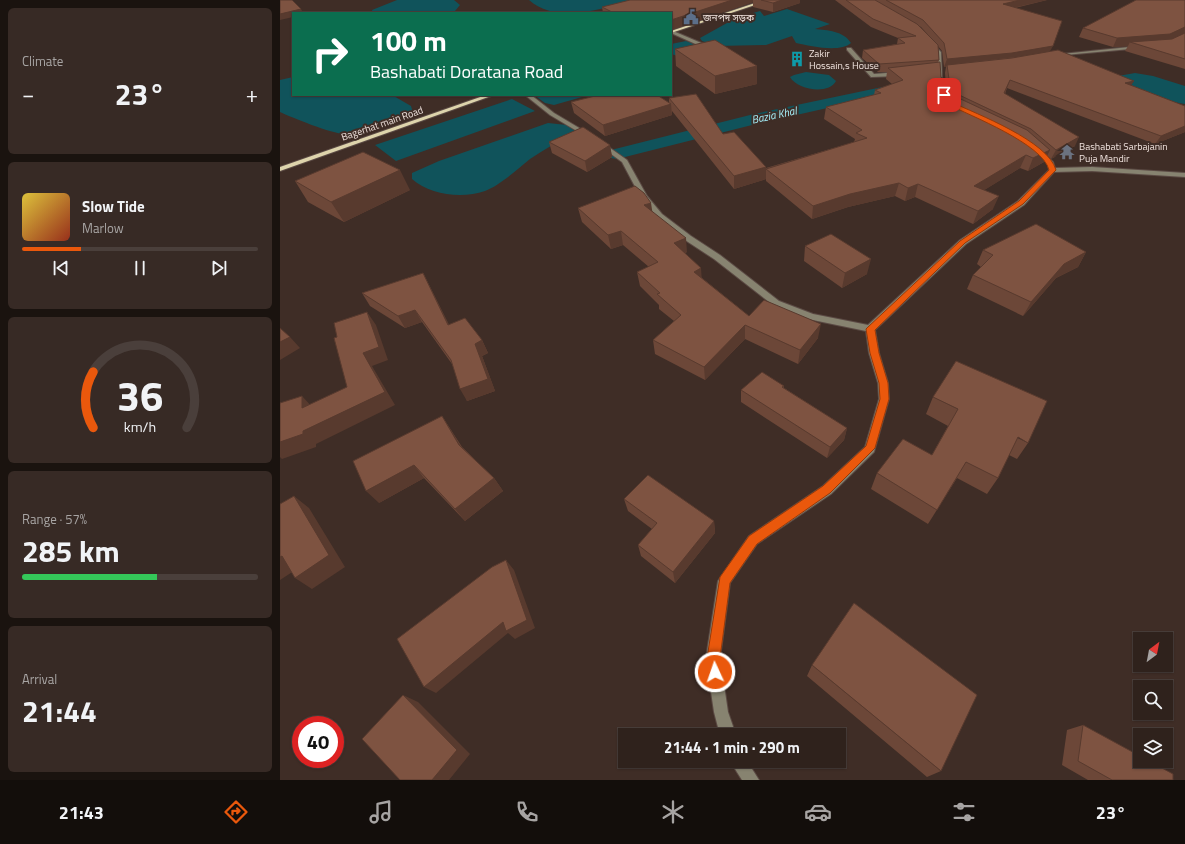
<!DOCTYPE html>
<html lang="en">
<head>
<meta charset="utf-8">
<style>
  body { margin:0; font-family:"Titillium Web","Noto Sans Bengali",sans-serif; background:#372a25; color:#f1f3f6; height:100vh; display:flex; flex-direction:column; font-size:15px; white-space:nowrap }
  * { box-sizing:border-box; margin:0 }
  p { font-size:13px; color:#a7a4a3 }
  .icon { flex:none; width:22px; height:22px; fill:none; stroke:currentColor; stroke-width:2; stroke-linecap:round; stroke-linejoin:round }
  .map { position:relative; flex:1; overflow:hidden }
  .drawer { display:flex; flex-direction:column; gap:8px; padding:8px; background:#1a130f; width:280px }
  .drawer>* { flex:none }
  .guide { position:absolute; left:12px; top:12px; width:380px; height:84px; border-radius:0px; box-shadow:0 1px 3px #0004,0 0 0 1px #4a3f3b; background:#0b6e4f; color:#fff; overflow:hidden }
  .needle { width:26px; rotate:32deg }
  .fabs { position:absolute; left:853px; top:632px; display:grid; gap:8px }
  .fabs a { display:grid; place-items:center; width:40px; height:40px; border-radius:0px; background:#2f221c; box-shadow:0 1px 3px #0004,0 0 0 1px #4a3f3b; font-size:20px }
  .speed { position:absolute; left:12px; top:716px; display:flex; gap:8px; font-size:20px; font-weight:700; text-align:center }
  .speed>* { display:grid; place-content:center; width:52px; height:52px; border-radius:50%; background:#2f221c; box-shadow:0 1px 3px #0004,0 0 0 1px #4a3f3b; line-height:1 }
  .speed .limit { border:6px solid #d22; background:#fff; color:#111 }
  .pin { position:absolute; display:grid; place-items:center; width:34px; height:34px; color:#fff; margin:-17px; border-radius:8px; box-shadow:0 2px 6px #0006 }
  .me { position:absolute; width:44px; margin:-22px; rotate:357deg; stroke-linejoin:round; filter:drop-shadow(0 0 3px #0008) }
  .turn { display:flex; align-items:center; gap:14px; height:84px; padding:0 12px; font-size:18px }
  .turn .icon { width:52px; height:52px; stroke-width:2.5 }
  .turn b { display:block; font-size:28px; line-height:34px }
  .big { font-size:30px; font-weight:700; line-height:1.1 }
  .drawer .card { flex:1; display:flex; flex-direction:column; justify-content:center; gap:6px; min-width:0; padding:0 14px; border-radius:6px; background:#372a25 }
  .drawer .dial { align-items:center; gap:0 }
  .dial svg { height:104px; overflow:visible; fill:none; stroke:#4a3f3b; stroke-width:7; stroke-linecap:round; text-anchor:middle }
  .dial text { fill:#f1f3f6; stroke:none }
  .song { display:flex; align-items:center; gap:12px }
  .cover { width:48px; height:48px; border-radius:6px; background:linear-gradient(135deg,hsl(50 70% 55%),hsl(10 70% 35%)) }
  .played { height:4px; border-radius:2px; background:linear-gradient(90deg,#ea580c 25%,#4a3f3b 25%) }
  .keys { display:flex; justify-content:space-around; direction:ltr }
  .heat { display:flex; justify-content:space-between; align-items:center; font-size:22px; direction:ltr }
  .charge { height:6px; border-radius:3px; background:linear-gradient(90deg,#34c759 57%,#4a3f3b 0) }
  .trip { position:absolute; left:338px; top:728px; width:228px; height:40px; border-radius:0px; background:#2f221c; box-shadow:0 1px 3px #0004,0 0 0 1px #4a3f3b; font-weight:700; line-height:40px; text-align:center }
  .dock { display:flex; height:64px; justify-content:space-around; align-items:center; background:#130e0b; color:#a7a4a3 }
  .dock .icon { width:28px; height:28px }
  .dock .current { color:#ea580c }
  .dock b { font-size:18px; color:#f1f3f6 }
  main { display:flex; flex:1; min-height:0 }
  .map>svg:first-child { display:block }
  .water { fill:#10535b }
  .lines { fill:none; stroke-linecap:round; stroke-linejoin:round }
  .canal { fill:#10535b; fill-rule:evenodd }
  .minor-casing { stroke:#5b4a44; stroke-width:2 }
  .major-casing { stroke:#5b4a44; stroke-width:2 }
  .minor { fill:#878370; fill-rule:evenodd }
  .major { fill:#ded4ac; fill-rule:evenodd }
  .wall { fill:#6c4738; fill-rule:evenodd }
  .shaded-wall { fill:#583a2e }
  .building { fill:#7e5341; stroke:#583a2e }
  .route { fill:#ea580c; stroke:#983908 }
  .labels { text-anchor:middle; stroke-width:4; stroke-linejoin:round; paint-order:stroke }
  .far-poi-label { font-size:10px; fill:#f1e4df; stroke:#3f2d26; text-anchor:start }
  .far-street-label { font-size:10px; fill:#f1e4df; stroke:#3f2d26 }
  .far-water-label { font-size:11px; font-style:italic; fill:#a6f1fb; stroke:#3f2d26 }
</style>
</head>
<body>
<main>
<section class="drawer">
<div class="card"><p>Climate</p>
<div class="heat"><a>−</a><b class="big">23°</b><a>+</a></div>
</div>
<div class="card">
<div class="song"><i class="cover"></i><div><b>Slow Tide</b><p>Marlow</p></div></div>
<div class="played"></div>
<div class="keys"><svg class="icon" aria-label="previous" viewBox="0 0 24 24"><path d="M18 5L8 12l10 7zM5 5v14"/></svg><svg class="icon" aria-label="pause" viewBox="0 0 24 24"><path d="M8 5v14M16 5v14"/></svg><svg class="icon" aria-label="next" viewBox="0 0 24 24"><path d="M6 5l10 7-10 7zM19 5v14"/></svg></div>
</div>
<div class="card dial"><svg viewBox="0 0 100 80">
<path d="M14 69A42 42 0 1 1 86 69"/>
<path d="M14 69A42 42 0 0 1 14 26" stroke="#ea580c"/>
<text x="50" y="56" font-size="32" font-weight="700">36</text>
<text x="50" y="72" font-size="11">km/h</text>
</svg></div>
<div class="card"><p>Range · 57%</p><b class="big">285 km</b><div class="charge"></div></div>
<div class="card"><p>Arrival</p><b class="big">21:44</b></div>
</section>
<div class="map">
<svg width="905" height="780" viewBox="0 0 905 780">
  <rect width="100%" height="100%" fill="#3f2d26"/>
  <path class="water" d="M117 0H174L180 5 175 11 168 13H93L92 10Z
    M249 0H357C323 7 279 26 249 0Z
    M507 9 550 24 535 29C547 30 564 31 571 43 560 53 530 46 516 43L512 36 486 45 436 46 422 41 420 38 456 18 480 11 484 16Z
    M406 41 417 45 398 56 391 54V44Z
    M526 72 549 75 556 81C549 95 517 90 510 77L514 75Z
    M855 73 873 76 905 86V104L887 101 847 87 838 76Z
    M13 77V95H112L131 106 133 113C116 127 86 135 64 134 50 133 13 118 0 112V80Z
    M254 95H309L274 105 265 103Z
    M232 99 255 111 116 161 95 145Z
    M268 123 287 125 295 131C280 141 265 149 250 159 238 169 219 186 205 191 182 199 150 195 132 179V173L159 161Z"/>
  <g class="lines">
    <path class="canal" d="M631 81 636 82 638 85 636 88 476 124 337 159 331 158 328 154 331 150 474 114Z"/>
    <g class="minor-casing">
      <path id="minor" d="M393 31 433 48V49L429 50 391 33Z
        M650 41 661 52 662 77 657 76V52L648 42Z
        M859 46 861 48 774 56 772 55Z
        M567 48H571L594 74 619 72 622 74 619 76 591 77 567 50Z
        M245 95H251L274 113 316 138 347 160 367 196 382 214 411 236 440 255 499 301 533 314 588 325 680 240 738 201 769 170 768 164 754 150V148H758L773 162 775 168 812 167 905 173V177L812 171 774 172 744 205 686 244 595 330 599 353 608 383 609 399 594 452 551 494 477 544 450 583 440 658 448 712 456 735H440L434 712 426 658 438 581 469 536 543 486 585 447 599 399 598 383 589 353 586 331 528 319 493 305 434 259 405 240 376 218 360 196 342 162 312 140 270 115Z
        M450 761H467L479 780H462Z"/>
    </g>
    <g class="major-casing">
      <path id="major" d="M484 0H490L391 33V31Z
        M206 95H214L0 171V167Z"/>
    </g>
    <use href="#minor" class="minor"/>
    <use href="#major" class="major"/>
  </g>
  <path class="wall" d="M397 0H520V3L493 12 473 7V2L391 30V13H323L322 7Z
    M555 0H767L735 8 770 51 851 85 905 106V132L875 144 727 88 725 94 795 146 771 159 767 155 764 162 748 171 740 168 704 190 713 209 693 224 635 197 625 201 615 196 568 207 532 219 486 181V179L454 189 392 111V115L325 136 294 113 291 102 389 103V98L443 134 486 167V168L574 142 575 139 544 119 546 107 594 95 595 90 612 84 606 79 607 72H598L582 58 583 50 617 44 618 38 591 27ZM639 26 641 27 650 37ZM658 46 662 51 664 67H666L665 73 666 88 661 77 658 63 659 60Z
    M905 0V69L845 51 848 46 833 47 799 37 803 28Z
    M395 49 477 66V84L435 94 396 66Z
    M269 142 330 145 332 157 307 172 272 153Z
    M15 181 130 190 64 222 28 202Z
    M298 208 372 212 407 252 405 253 422 278 469 316 538 338 518 364 465 339 425 380 375 354 373 340 394 321 379 309V305L360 286 357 272 369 267 343 245 331 249 302 222Z
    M525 246 587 274 562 288 524 261Z
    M703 250 806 252 798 267 776 278 743 316 687 289 693 275 701 267 697 264Z
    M143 273 169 325 202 340 208 353 202 356 215 391 187 401 172 364 142 322 125 328 90 306 82 293Z
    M504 386V388L567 428 564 440 547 458 461 402V390Z
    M653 397 748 443 737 459 729 455 718 478 707 494 677 478 648 524 591 489 597 473 652 455 668 426 646 414Z
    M162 416 182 447 214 478 223 491 185 521 144 478 99 503Z
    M344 499 434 521 435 533 395 583 361 556 358 545 372 529 348 511Z
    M532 665 661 771 647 777 527 676Z
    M803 725 893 780H808L782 765 787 730Z"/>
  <path class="shaded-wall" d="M452 0H473V2L391 30V20Z
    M502 0H520V3L493 12V3Z
    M740 0H767L720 11 723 4Z
    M21 9 23 13H13V17L0 20V14Z
    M905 27V34L886 43 850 42 848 46 833 47 837 38Z
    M773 46 769 53 667 65 666 67H664L667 59Z
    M477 66V84L435 94V76Z
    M730 80 727 88 721 101 724 93Z
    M854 81 849 89 845 83Z
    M391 104 392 115 325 136 323 125Z
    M905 126V132L875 144 881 136Z
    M799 137 795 146 771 159 776 150Z
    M330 145 332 157 307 172 305 161Z
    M770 150 764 162 748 171 753 158Z
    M746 155 740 168 690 199 694 186Z
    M486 167V179L454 189V176Z
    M120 170 130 190 64 222 51 202Z
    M619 183 615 196 568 207 532 219 533 206 570 194Z
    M638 184 635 197 625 201 628 188Z
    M719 196 713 209 693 224 698 211Z
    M371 203 373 216 364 205Z
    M341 231 343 245 331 249 328 235Z
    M406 238 407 252 395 257 394 243Z
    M806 252 798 267 776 278 743 316 751 302 784 264Z
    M591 259 587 274 562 288 565 273Z
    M421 268 422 282 414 272Z
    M143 273 175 337 168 325Z
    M135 310 142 322 125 328 118 316Z
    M87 312 96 325 108 360 92 366 115 405 36 444V447L2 459 0 457V442L105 392 83 353Z
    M541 324 538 338 518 364 520 350Z
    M465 325V339L425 380 424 367Z
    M10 337 20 348 0 360V342Z
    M202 340 208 353 202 356 215 391 187 401 180 389 195 344Z
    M22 396 34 409 22 408Z
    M162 416 171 430 188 459 179 445Z
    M567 428 564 440 547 458 550 447Z
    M134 465 144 478 99 503 86 491Z
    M214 478 223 491 185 521 175 509Z
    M14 496 29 508 65 567 32 589 15 578Z
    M434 521 435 533 395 583 393 572Z
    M2 556 20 567 0 580V557Z
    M226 560 234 570 255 628 235 639 228 633 156 693 144 687Z
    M123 695 138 702 190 754 169 780H152Z"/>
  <path class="building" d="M0 0H12L21 9 0 14Z
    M350 0H452L391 20V13H334L322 7Z
    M481 0H502L493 3Z
    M566 0H595L637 24 658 45 659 60 599 64 583 50 625 43 618 38 636 36 593 19Z
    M606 0H740L723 4 782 21 773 46 732 53 667 59 664 43 643 20Z
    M856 0H905V27L890 34 837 38 803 28Z
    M905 33V59L850 42 892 39Z
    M435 40 477 66 435 76 395 49Z
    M778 50 854 81 845 83 905 106V126L881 136 730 80 724 93 799 137 776 150 751 129 675 93 669 79 667 65 732 58Z
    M660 62 661 77 670 94 747 130 770 150 753 158 746 155 694 186 719 196 698 211 638 184 628 188 619 183 570 194 533 206 486 169 587 138 576 133 582 130 546 107 601 93 595 90 623 80 608 68Z
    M416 94 443 134 454 132 486 167 454 176 389 98Z
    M319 95H377L391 104 323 125 291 102Z
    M303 127 330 145 305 161 269 142Z
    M83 152 120 170 51 202 15 181Z
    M355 186 364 193 371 203 364 205 406 238 394 243 421 268 414 272 469 316 484 300 541 324 520 350 465 325 424 367 373 340 401 315 377 294 380 293 357 272 378 262 341 231 328 235 298 208Z
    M756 224 806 252 784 264 751 302 693 275 713 255 703 250Z
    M551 234 591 259 565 273 525 246Z
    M143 273 168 325 185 318 202 340 195 344 208 379 180 389 171 360 135 310 118 316 82 293Z
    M87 312 99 347 83 353 105 392 23 431V434L0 442V403L22 396V408L67 387 54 338 57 337 54 323Z
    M0 328 10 337 0 342Z
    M676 361 767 401 748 443 738 437 718 478 686 462 657 510 597 473 623 439 652 455 678 409 653 397Z
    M482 372 504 386 502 387 567 428 550 447 461 390Z
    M162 416 179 445 214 478 175 509 134 465 86 491 73 461Z
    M368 475 434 521 393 572 358 545 377 523 344 499Z
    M14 496 49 555 15 578 2 556 0 557V504Z
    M226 560 247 620 226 631 223 622 144 687 117 639 212 567Z
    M574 603 697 695 661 771 532 665Z
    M123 695 177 750 152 780H120L82 739Z
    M803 725 860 756V761H869L893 774V780H832L798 761Z"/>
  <path class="route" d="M664 93 671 102C697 114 768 141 776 170L743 204 685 243 595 330 599 353 608 383 609 399 595 448 550 493 477 544 450 583 440 658 442 672 440 676 435 678 431 676 427 658 440 577 469 536 543 486 586 446 600 399 599 383 590 353 586 329 588 327 680 241 739 201 769 170C763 144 691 116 667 104L661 95Z"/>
  <defs>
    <g id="civic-bare" transform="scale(1.2)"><path d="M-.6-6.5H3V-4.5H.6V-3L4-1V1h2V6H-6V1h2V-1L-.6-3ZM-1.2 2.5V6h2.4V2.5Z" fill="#5c6f8a" stroke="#3f2d26" stroke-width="2.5" paint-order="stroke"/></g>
    <g id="building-bare" transform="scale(1.2)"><path d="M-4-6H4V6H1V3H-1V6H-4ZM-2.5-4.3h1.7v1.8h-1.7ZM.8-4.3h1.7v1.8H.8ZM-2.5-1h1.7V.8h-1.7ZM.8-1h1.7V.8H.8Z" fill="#0f9aa8" stroke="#3f2d26" stroke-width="2.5" paint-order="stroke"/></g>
    <g id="temple-bare" transform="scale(1.2)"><path d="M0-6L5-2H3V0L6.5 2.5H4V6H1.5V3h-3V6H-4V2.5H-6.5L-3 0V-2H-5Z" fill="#6b7280" stroke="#3f2d26" stroke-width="2.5" paint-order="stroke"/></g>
  </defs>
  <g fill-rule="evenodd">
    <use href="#civic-bare" x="411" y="17"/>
    <use href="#building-bare" x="517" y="59"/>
    <use href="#temple-bare" x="787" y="152"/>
  </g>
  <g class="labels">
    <g class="far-poi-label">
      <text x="423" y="21">জনপদ সড়ক</text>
      <text x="529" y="57">Zakir<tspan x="529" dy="12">Hossain,s House</tspan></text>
      <text x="799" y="150">Bashabati Sarbajanin<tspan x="799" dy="12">Puja Mandir</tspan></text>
    </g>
    <g class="far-street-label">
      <text transform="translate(102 123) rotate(-19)" y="4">Bagerhat main Road</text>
    </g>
    <g class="far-water-label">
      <text transform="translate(494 115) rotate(-12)" y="4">Bazia Khal</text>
    </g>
  </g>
</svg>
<div class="fabs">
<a><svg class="needle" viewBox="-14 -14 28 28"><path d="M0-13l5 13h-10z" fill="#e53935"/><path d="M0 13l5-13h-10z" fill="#a7a4a3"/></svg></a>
<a><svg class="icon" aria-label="search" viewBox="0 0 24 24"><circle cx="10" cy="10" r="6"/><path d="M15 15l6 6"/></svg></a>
<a><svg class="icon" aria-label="layers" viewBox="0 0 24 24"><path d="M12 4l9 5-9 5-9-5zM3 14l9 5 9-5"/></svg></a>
</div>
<div class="speed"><div class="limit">40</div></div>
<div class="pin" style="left:664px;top:95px;background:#d93025"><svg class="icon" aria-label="arrive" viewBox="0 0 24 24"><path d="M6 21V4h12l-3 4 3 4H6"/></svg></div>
<svg class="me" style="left:435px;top:672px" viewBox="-20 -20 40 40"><circle r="17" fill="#ea580c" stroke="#fff" stroke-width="3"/><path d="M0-11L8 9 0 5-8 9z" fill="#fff"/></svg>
<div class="trip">21:44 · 1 min · 290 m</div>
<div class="guide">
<div class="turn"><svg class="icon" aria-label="right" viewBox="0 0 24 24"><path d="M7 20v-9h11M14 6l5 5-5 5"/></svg><div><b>100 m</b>Bashabati Doratana Road</div></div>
</div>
</div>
</main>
<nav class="dock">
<b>21:43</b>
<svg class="icon current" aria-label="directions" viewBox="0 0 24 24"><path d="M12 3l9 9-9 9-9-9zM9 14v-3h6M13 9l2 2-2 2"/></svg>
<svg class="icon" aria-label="music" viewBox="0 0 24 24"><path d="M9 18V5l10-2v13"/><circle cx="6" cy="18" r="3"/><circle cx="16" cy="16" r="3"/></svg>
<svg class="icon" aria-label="phone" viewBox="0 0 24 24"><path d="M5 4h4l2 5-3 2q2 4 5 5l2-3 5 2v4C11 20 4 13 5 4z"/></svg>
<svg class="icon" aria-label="climate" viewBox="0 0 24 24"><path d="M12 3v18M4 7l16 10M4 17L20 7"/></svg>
<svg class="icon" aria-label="car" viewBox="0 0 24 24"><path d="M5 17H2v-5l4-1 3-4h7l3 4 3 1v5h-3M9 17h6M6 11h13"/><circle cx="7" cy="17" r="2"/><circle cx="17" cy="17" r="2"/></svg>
<svg class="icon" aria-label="filters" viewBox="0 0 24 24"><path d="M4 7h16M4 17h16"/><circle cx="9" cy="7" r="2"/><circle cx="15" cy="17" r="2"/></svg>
<b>23°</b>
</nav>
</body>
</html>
